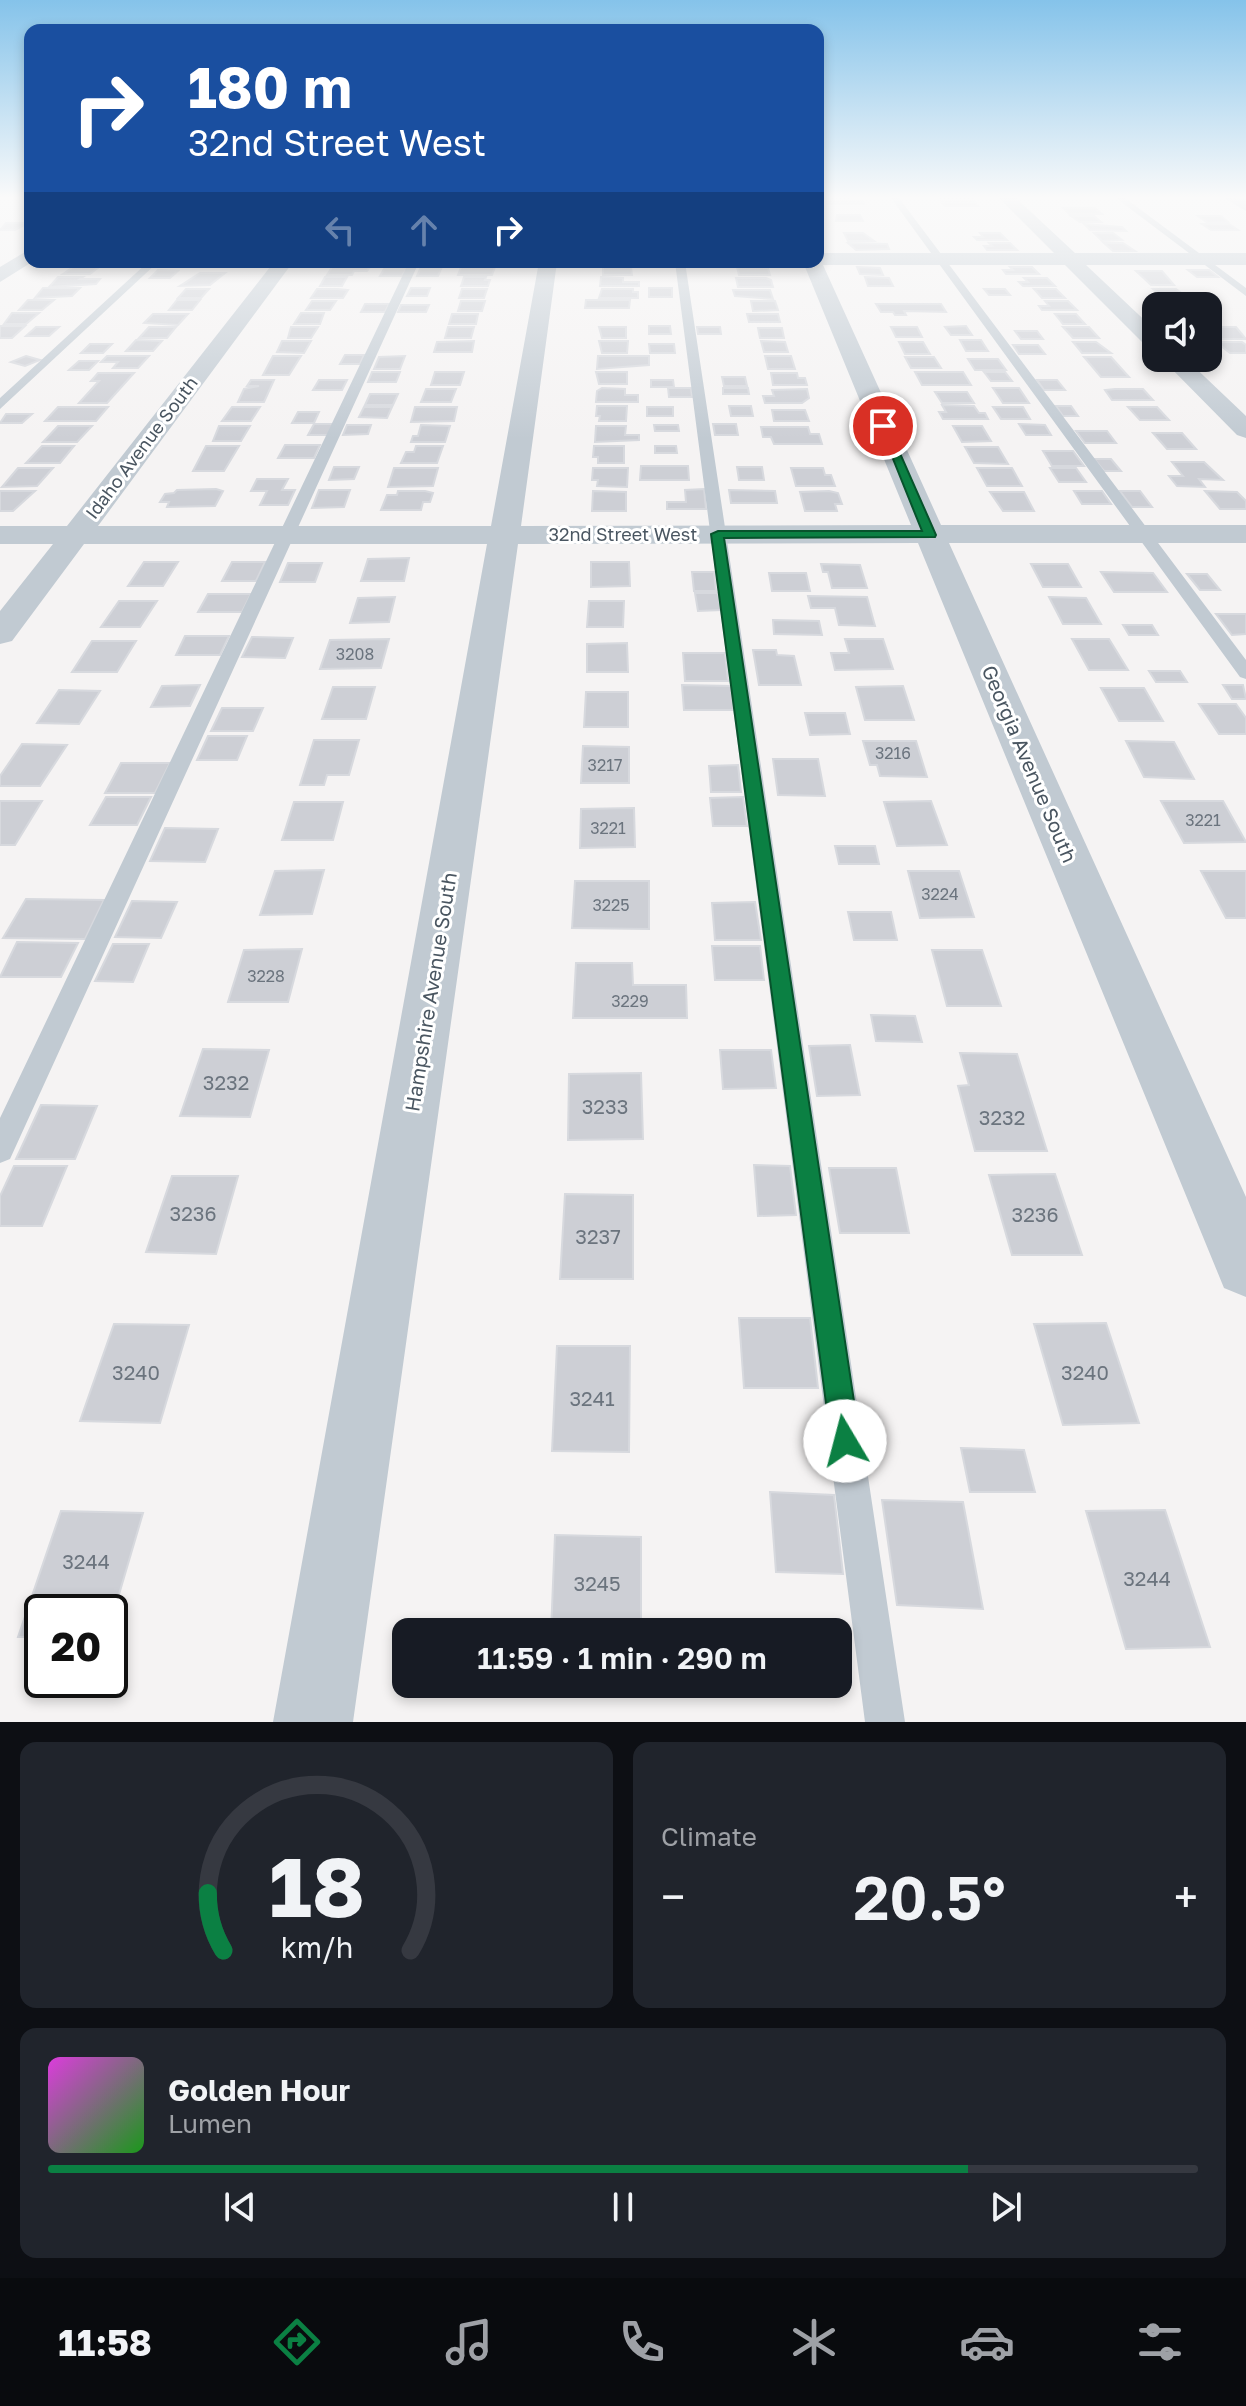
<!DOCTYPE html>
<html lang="en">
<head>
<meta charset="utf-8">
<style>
  body { margin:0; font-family:"Golos Text",sans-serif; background:#20242c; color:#f1f3f6; height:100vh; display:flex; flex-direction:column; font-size:30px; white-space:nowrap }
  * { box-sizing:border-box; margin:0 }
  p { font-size:26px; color:#9ea1a6 }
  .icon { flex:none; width:44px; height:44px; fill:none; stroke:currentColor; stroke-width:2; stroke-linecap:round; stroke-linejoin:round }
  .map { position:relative; height:1722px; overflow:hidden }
  .sheet { display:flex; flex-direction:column; gap:20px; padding:20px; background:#0d0f14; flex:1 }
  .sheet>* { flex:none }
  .top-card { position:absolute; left:24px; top:24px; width:800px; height:244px; border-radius:16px; box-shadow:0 4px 12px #0003; background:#1a4fa0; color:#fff; overflow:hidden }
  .buttons { position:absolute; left:1142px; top:292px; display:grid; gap:16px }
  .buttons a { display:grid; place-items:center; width:80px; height:80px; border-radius:16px; background:#171b24; box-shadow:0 4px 12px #0003; font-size:40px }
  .speed { position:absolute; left:24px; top:1594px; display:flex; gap:16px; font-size:40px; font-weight:700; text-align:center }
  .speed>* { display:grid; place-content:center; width:104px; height:104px; border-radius:50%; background:#171b24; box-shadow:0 4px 12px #0003; line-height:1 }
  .speed .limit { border:4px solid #111; border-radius:12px; background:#fff; color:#111 }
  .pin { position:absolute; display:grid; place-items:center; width:68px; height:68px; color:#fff; margin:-34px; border:4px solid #fff; border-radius:50%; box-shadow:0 2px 8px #0007 }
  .me { position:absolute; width:88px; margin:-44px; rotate:352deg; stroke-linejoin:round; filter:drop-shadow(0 0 6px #0008) }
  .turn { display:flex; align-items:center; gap:28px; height:168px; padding:0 32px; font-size:36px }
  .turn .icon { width:104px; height:104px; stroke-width:2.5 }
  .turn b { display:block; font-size:56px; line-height:68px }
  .lanes { display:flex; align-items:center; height:76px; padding:0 32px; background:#0003; justify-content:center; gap:40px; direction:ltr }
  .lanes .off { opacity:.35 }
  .big { font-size:60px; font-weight:600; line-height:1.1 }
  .sheet .card { flex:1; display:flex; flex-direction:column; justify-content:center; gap:12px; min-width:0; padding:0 28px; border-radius:16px; background:#20242c }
  .sheet .dial { align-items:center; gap:0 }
  .dial svg { height:208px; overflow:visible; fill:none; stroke:#363941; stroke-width:7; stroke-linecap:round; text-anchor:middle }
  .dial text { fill:#f1f3f6; stroke:none }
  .song { display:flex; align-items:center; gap:24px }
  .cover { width:96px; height:96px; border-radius:12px; background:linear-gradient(135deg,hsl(300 70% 55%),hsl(120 70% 35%)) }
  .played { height:8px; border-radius:4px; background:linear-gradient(90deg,#0b8043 80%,#363941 80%) }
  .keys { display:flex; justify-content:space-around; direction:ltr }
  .heat { display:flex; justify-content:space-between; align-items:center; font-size:44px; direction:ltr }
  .sheet .tiles { flex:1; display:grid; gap:20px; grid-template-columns:1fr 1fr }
  .card:last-child { grid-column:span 2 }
  .trip { position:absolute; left:392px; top:1618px; width:460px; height:80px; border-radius:16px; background:#171b24; box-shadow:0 4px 12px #0003; font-weight:600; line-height:80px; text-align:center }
  .menu { display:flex; height:128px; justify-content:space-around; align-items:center; background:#090b0e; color:#9ea1a6 }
  .menu .icon { width:56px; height:56px }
  .menu .active { color:#0b8043 }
  .menu b { font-size:36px; color:#f1f3f6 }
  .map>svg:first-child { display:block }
  .building { fill:#cdcfd5; stroke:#d7d9de; stroke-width:2 }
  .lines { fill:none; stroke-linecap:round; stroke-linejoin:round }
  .lane { fill:#c1cad2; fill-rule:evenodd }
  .street { fill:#c1cad2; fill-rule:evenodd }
  .route { fill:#0b8043; stroke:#07532c; stroke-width:2 }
  .labels { text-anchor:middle; stroke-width:6; stroke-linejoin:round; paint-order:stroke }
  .number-label { font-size:16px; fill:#6b747e }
  .far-street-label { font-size:18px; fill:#4a5661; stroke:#fff }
  .street-label { font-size:20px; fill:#4a5661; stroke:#fff }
  .near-number-label { font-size:20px; fill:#6b747e }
</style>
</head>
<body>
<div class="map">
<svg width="1246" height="1722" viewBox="0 0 1246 1722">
  <rect width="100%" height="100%" fill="#f5f3f3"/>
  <path class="building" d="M825 199H850L862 201 864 204H827Z
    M939 199H972L978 206H945Z
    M1063 208H1095L1102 214H1069Z
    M837 215H860L863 221H836Z
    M1071 216H1094L1101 222H1080Z
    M1198 216H1221L1228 222 1208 223Z
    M6 223H28L15 230H0Z
    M1084 224 1122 227 1126 231 1090 230Z
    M1202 224H1229L1238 230H1211Z
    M844 233H863L874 241H848Z
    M980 233H1000L1007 240H977L974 237H983Z
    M1094 233H1113L1122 240 1102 241Z
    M848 243 887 244 889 249 856 250Z
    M989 243H1010L1017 250H987L984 246H992Z
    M1104 243H1123L1135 251H1113Z
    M73 267H99L90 274H63Z
    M332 267H370L367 271H354L352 275H327Z
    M461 267H495L492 275H458Z
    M603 267H631L632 275H603Z
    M737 267 768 268 770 275H739Z
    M857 267 880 268 883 275 860 274Z
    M1010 267H1032L1039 274H1006L1003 270H1013Z
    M384 269H406L402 276H380Z
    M420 269H441L438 276H417Z
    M158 270 178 271 170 278H150Z
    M1188 270H1209L1218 277H1197Z
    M1136 271H1162L1174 285H1151Z
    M200 273H225L210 285 180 286Z
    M58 277H83L80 279H100L96 284 49 287Z
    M325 277H347L342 286H320Z
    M464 277H486L485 280H490L488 286H461Z
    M601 277 623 278V282H639V286H600Z
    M865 277 889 278 893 286H868Z
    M736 278H766L771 280 773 287H738Z
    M1024 278H1047L1055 286H1023L1019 282H1028Z
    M43 288H80L72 296 35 298Z
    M411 288H430L427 296H407Z
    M649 288H672V297H649Z
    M186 289H209L201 298H178Z
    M317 289H338L348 290 343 298H311Z
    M462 289H487L484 298H459Z
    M602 289H633V292H638V298H599Z
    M984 289H1005L1010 295H989Z
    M1034 289H1056L1065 298H1042Z
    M1153 289H1176L1188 298H1164Z
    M733 290H770L773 299 735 296Z
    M28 300H54L42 310H19Z
    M177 300H200L192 310H169Z
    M586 300H630L629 308H585Z
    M312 301H336L330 310H306Z
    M461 301H485L482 311H458Z
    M751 301H775L778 310 753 311Z
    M1045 301H1068L1077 310H1042L1039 306H1049Z
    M365 304H389L385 312H361Z
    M876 304H941L946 312 904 311 906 315H895L893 312H881Z
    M401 305H429L426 312H398Z
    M12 313H39L26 324H4Z
    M301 313H324L320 324H294Z
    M153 314H188L178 325 144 323Z
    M452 314H478L476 324H449Z
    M747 314H778L780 322H749Z
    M1055 314H1076L1085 324H1063Z
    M0 326H25L12 338H0Z
    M649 326H670L671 334H649Z
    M966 326 972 335H951L945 327Z
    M36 327H59L49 336H26Z
    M149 327H176L167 338H139Z
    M291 327H318L311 338H288Z
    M448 327H474L471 338H445Z
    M599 327H626V338H602Z
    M697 327H720L721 334H698Z
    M891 327H917L922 337H896Z
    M1063 327H1089L1099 338H1073Z
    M1208 327H1236L1246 339H1210Z
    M758 328H782L784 338H760Z
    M1015 331H1037L1043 339H1021Z
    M136 340 162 341 153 351H126Z
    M960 340H981L988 351H966Z
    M282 341H311L304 353 277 352Z
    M474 341 472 352H434L437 342Z
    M599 341H628L627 353H602Z
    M761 341 785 342 788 352H764Z
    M899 342H923L930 354H905Z
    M1073 342H1096L1111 353H1082Z
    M1216 342H1242L1246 345V353H1230Z
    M90 344H112L103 353H81Z
    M649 344H674L675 353H650Z
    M1013 345H1038L1045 354H1019Z
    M345 355H364L360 364H340Z
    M26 356 40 360 25 366 11 362Z
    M107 356H149L138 368H113L118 362H101Z
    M273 356H301L289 375H263Z
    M405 356 400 369H374L379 357Z
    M598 356H649V365L597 369Z
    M765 356H791L795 369H768Z
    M905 357H934L941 368H911Z
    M1084 357H1111L1129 377H1101Z
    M968 359H998L1006 370H975Z
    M79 361H98L89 370H69Z
    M372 372H400L396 382H368Z
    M435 372H464L460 385H431Z
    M596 372H627V384H599Z
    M915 372H963L971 385H922Z
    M984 372H1005L1012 381H991Z
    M98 373H134L107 403H79L99 381H91Z
    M771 373H797L798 378H805L807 385H773Z
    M722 377H745L747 386H724Z
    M251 380H274L264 402H238L244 389 259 386H247Z
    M319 380H347L342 390H313Z
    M651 380H673L674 387H651Z
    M1037 380H1057L1065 390H1044Z
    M602 388 625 389V395H638V402H596L597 391Z
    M668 388H691L692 397H669Z
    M723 388H748L749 394H723Z
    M993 388H1019L1029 403H1003Z
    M426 389H456L451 402H421Z
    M807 389 809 398 802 403H765L763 396H774L772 390Z
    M1115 389H1143L1153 400H1112L1105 390Z
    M935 392H967L974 403H942Z
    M370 394H398L393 405H365Z
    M942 405 974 406 979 413H985L988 419H943L939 412H946Z
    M597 406H627L626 421H599L600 416H596Z
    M729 406H751L753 416H731Z
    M1056 406H1071L1078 416H1063Z
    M58 407H108L96 421H45Z
    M232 407H260L251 421H222Z
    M364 407H392L387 418 359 417Z
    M415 407H457L454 421 411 422Z
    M647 407H673V416H647Z
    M993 407H1023L1030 419H1001Z
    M1128 407H1157L1169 420H1140Z
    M772 410H805L809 421H774Z
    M298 412H319L314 423H292Z
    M6 414H32L22 423H0Z
    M314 424H333L328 435H308Z
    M713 424H736L738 435H715Z
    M1019 424 1045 425 1051 435H1026Z
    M347 425H371L368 434 343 435Z
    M421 425 450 426 445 442H411L413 436H418Z
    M654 425H678L679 431H655Z
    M58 426H92L77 442H43Z
    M219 426H250L241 441H213Z
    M596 426H626L625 435H639V440L595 442Z
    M953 426H982L991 441 962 442Z
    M761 427H808L810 434H819L822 444H774L771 437H763Z
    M1076 431H1107L1116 443H1085Z
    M1153 433H1182L1196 449H1167Z
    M285 445H320L314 458H278Z
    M42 446H74L60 463H26Z
    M206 446H239L224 471H193Z
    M416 446H443L437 463H401L406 452H414Z
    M594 446H624V463H598V457H593Z
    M655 446H676L677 453H655Z
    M965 447H998L1008 464 974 463Z
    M1043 451H1073L1084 466H1052Z
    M1094 459H1111L1121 471H1104Z
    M1172 462H1204L1223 480 1199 479 1205 487 1177 486 1169 476H1183Z
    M641 466H688L689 480H640Z
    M334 467H359L354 479 329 480Z
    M737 467H762L764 480H739Z
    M18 468H53L37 486 2 487Z
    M394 468H438L433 486 388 487Z
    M593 468H628L627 487 597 486 598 480H592Z
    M791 468H823L825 475H831L835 486H796Z
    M977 468H1012L1022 486H987Z
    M1050 468H1076L1086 482H1059Z
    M257 479H288L282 490H295L288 505H260L267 491H251Z
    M216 489 223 491 215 506 167 507 169 502H160L165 494 174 493 177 490Z
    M704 489 706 509H667V502H686L685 490Z
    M319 490H350L344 507 312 508Z
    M729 490 775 491 777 503H731Z
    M0 491H35L13 511H0Z
    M398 491H425L433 493 430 502H423L421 510H381L387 495H397Z
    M593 491 626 492V511H592Z
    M829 491 838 493 842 504H835L837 511H805L800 492Z
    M1074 491H1102L1111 504H1082Z
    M1120 491H1140L1152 507H1132Z
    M1205 491 1237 492 1246 501V509H1220Z
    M990 492H1024L1034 511H1003Z
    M409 558 404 581H361L368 559Z
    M144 562H178L163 586H128Z
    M232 562H265L256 581H222Z
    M591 562H629L630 586 591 587Z
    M288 563H322L315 582H280Z
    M821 564 860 565 867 588H832L828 572H823Z
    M1031 564H1068L1081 587H1043Z
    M692 572H714L716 591H694Z
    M1101 572 1153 573 1167 592H1114Z
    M769 573H806L810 591H772Z
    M1187 574H1207L1220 590H1200Z
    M695 593H718L721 610 698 611Z
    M208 594H251L242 612H198Z
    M808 596 867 597 875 626 839 625 835 608H811Z
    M395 597 389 622 350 623 358 598Z
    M1049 597 1086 598 1101 624H1063Z
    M119 601H157L140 627H101Z
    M589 601H624L623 627H587Z
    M1216 614H1246V634L1232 635Z
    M773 620 819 621 822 635 774 634Z
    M1123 625H1152L1158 635H1129Z
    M185 636H229L220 655H176Z
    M252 637 293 638 285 658 242 657Z
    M389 639 381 668 320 669 330 640Z
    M845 639H883L893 669 835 670 831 653H849Z
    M1072 639H1109L1128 670H1089Z
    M92 641H136L117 672H72Z
    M627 643 628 672H587V644Z
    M753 650H776L777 655 794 656 801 685H759Z
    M683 653H725L728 681H685Z
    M1149 671H1180L1187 682H1156Z
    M200 685 190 706 151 707 162 686Z
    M682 685 731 686 734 710H684Z
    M1223 685H1243L1246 699H1232Z
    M903 686 914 720H865L856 687Z
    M333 687H375L366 719H322Z
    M1101 688H1144L1163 721H1119Z
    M59 690 100 691 79 724 37 723Z
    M586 692H628V727H584Z
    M1199 704H1236L1246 718V734H1219Z
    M222 708H263L253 731H211Z
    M805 713H845L850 734 810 735Z
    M208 736H247L237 760H197Z
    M314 740H359L349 775H327L324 785H300Z
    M863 741H916L927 777 880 776 877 765H870Z
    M1126 741 1174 742 1194 779 1144 777Z
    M22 744 67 745 40 786H0V776Z
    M583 746 629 747V783H581Z
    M773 759H818L825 796 778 795Z
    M121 763H170L155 793H105Z
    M738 765 741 792H711L709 766Z
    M106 797H151L137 825H90Z
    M743 797 747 826H713L710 798Z
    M0 801H42L15 845H0Z
    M931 801 947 845 897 846 884 802Z
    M1161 801H1223L1246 842 1184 843Z
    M294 802H343L333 840H282Z
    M634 808 635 847 580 848 581 809Z
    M165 828 218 829 205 862 150 861Z
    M835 846H875L879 864H839Z
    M324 870 312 914 260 915 275 871Z
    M908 871H959L974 917 920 918Z
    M1201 871H1246V918H1226Z
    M575 881H649V929L572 928Z
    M26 899 104 900 85 939 3 938Z
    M132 901 177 902 161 938 115 937Z
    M755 902 761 940H715L712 903Z
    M848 912H891L897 940H854Z
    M17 942 78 943 61 977H0Z
    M113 944H149L133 982 95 981Z
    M712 946H760L764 980H715Z
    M302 949 288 1002H228L244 950Z
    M932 950H982L1001 1006H947Z
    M576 963H632L633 985H686L687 1018H573Z
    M871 1015 915 1016 922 1042 876 1041Z
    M850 1045 860 1095 817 1096 809 1046Z
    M203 1049 269 1050 250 1117 180 1116Z
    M720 1050H771L776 1088 723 1089Z
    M960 1053 1017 1054 1047 1151H975L958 1086 969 1085Z
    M641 1073 643 1139 568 1140 569 1074Z
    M41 1105 97 1106 75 1159H16Z
    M754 1165 790 1166 796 1215 758 1216Z
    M14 1166H67L42 1226H0V1196Z
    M829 1168H896L909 1233H840Z
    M1055 1174 1082 1255H1012L989 1175Z
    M172 1176H238L216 1254 146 1252Z
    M565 1194 633 1195V1279H560Z
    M739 1318H810L818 1388H744Z
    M1106 1323 1139 1423 1063 1425 1034 1324Z
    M114 1324 189 1325 160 1423 80 1421Z
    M557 1346H630L629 1452 552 1451Z
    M961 1448 1024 1450 1035 1492H970Z
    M770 1492 834 1495 843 1574 776 1572Z
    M882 1500 963 1502 983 1609 897 1605Z
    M1165 1510 1210 1647 1126 1649 1086 1511Z
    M61 1511 143 1513 110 1625V1612H42V1637H18Z
    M555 1535 641 1537V1632H551Z"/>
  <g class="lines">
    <path class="lane" d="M891 198H899L1246 660V679L1240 677Z
      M1116 198H1125L1246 288V296Z
      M148 262H158L0 409V398Z
      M409 262H419L10 1159 0 1163V1118Z
      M675 262H685L905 1722H865Z"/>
    <path class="street" d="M999 198H1016L1075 253H1246V265H1086L1156 331V350L1148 348 1065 265H823L941 525H1246V543H949L1246 1197V1297L1224 1288 918 543 518 544 353 1722H273L487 544H84L12 641 0 644V611L53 544H0V526H67L274 262H293L98 526H491L539 262H557L521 526 911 525 803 262H818V253H1054Z
      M1224 198 1246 199V211Z
      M30 249 32 262 0 282V267Z
      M1161 358H1185L1246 416V438L1237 435Z"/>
  </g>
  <linearGradient id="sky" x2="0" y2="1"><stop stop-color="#85c3ea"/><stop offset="0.45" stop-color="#fafafa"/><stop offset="1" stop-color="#fafafa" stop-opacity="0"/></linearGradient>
  <rect width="1246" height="439" fill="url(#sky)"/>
  <path class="route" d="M879 424 888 426 936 535 935 537 724 538 860 1441 855 1451 845 1455 835 1451 831 1441 711 534 718 531H922Z"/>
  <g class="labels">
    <g class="number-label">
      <text x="355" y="660">3208</text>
      <text x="893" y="759">3216</text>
      <text x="605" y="771">3217</text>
      <text x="1203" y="826">3221</text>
      <text x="608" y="834">3221</text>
      <text x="940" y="900">3224</text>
      <text x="611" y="911">3225</text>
      <text x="266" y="982">3228</text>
      <text x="630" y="1007">3229</text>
    </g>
    <g class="far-street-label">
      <text transform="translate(142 448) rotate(-53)" y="6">Idaho Avenue South</text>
      <text x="623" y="541">32nd Street West</text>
    </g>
    <g class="street-label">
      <text transform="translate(1029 764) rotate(67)" y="7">Georgia Avenue South</text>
      <text transform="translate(431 992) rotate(-81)" y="7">Hampshire Avenue South</text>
    </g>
    <g class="near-number-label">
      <text x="226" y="1090">3232</text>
      <text x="605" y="1114">3233</text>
      <text x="1002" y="1125">3232</text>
      <text x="193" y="1221">3236</text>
      <text x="1035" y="1222">3236</text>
      <text x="598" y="1244">3237</text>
      <text x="136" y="1380">3240</text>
      <text x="1085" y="1380">3240</text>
      <text x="592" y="1406">3241</text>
      <text x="86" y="1569">3244</text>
      <text x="1147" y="1586">3244</text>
      <text x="597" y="1591">3245</text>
    </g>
  </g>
</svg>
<div class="buttons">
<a><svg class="icon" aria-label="sound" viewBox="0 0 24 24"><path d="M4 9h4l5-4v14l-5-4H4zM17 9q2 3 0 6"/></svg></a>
</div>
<div class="speed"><div class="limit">20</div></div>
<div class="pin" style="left:883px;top:426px;background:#d93025"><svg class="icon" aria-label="arrive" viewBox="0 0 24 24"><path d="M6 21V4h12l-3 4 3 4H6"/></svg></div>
<svg class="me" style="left:845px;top:1441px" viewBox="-20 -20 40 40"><circle r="19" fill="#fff"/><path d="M0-13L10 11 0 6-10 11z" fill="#0b8043"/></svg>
<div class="trip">11:59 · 1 min · 290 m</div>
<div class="top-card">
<div class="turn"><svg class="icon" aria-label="right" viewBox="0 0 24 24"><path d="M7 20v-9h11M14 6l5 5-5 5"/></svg><div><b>180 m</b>32nd Street West</div></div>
<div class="lanes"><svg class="icon off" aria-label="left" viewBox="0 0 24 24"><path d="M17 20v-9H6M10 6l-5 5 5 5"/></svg><svg class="icon off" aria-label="ahead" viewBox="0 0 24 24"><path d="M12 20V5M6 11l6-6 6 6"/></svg><svg class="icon" aria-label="right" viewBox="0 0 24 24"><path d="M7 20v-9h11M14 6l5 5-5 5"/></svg></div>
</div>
</div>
<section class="sheet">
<div class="tiles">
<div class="card dial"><svg viewBox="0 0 100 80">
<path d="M14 69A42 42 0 1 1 86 69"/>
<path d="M14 69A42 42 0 0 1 8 47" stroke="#0b8043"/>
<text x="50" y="56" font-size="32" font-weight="700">18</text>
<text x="50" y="72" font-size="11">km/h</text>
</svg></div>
<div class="card"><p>Climate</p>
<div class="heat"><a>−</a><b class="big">20.5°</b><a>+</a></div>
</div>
<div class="card">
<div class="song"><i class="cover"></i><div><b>Golden Hour</b><p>Lumen</p></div></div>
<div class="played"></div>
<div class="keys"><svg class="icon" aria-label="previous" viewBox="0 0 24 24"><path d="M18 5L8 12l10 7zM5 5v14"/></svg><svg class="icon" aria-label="pause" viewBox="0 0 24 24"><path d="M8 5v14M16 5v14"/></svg><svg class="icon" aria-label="next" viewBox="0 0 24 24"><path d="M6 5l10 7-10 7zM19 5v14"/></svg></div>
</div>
</div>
</section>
<nav class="menu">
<b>11:58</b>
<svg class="icon active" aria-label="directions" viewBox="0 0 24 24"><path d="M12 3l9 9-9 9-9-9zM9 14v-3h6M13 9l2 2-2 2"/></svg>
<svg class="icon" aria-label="music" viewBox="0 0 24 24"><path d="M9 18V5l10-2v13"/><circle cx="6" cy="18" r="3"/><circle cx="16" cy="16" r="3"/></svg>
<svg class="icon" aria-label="phone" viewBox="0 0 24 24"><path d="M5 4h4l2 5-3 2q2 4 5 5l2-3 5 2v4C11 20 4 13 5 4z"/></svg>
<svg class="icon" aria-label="climate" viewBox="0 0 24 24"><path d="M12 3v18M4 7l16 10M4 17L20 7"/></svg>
<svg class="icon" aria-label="car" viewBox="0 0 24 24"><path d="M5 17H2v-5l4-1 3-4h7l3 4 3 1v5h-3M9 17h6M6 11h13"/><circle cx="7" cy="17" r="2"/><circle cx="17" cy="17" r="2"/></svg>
<svg class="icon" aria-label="filters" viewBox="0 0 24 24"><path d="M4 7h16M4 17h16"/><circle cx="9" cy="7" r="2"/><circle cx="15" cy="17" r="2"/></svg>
</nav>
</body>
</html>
